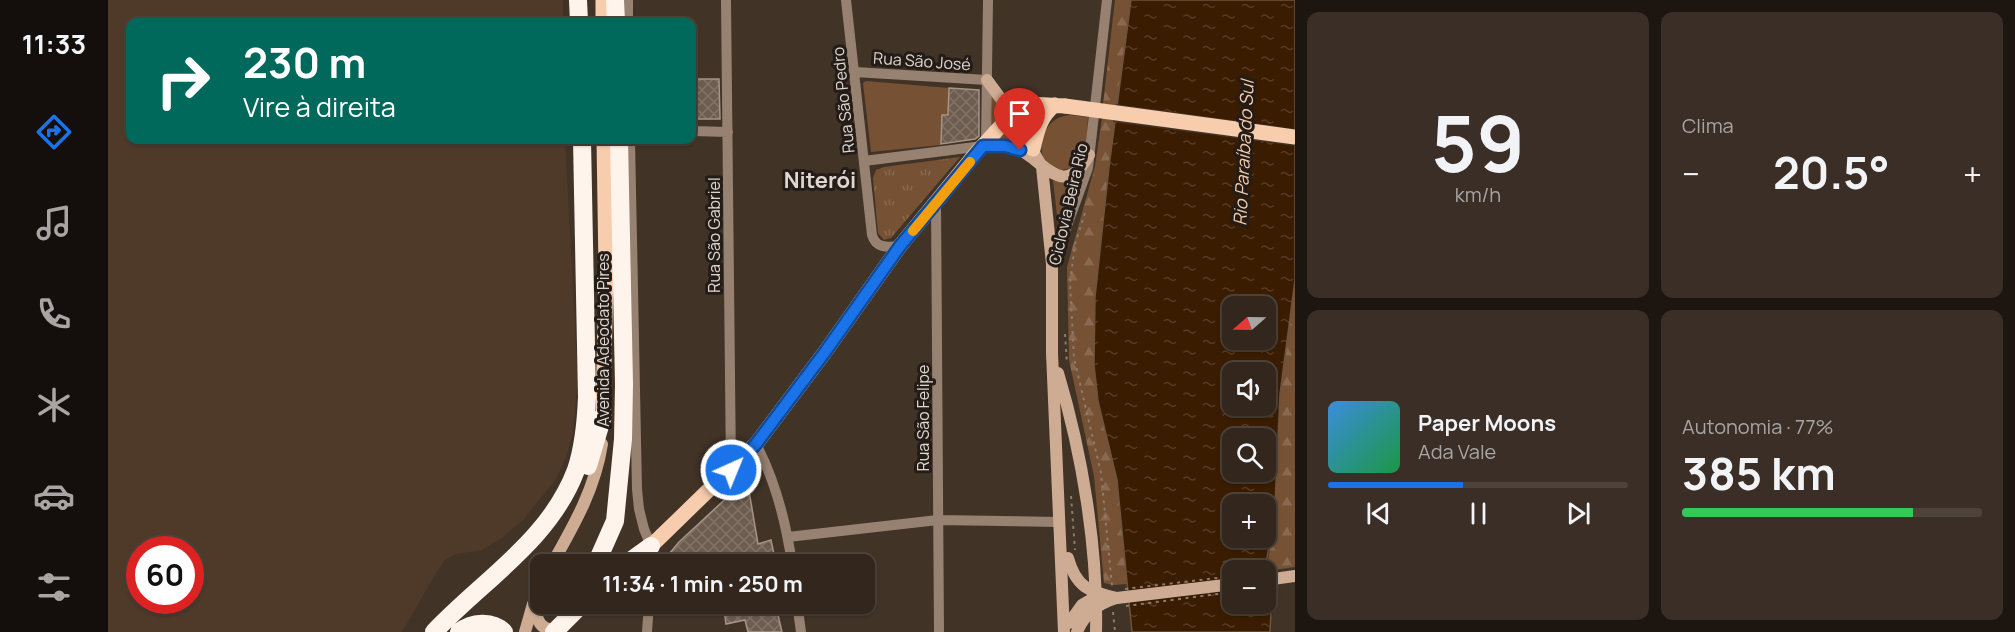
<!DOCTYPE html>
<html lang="pt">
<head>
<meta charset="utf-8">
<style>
  body { margin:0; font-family:Manrope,sans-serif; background:#3a2e26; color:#f1f3f6; height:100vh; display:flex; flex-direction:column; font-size:22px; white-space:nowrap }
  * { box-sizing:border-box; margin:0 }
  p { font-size:20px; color:#a8a5a4 }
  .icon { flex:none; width:33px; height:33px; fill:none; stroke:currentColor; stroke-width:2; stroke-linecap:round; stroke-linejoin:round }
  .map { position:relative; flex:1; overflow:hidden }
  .drawer { display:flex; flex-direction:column; gap:12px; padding:12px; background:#1c1510; width:720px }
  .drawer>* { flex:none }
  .banner { position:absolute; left:18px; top:18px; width:570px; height:126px; border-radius:12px; box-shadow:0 2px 4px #0004,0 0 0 2px #4d433b; background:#00695c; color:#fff; overflow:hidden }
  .needle { width:39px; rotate:250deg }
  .fabs { position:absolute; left:1114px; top:296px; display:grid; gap:12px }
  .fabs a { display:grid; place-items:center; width:54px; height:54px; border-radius:12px; background:#32261d; box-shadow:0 2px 4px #0004,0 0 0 2px #4d433b; font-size:30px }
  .speed { position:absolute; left:18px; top:536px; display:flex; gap:12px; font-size:30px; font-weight:700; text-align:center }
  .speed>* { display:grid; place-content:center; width:78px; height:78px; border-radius:50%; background:#32261d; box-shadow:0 2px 4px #0004,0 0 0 2px #4d433b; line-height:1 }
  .speed .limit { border:9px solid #d22; background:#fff; color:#111 }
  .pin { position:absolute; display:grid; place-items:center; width:51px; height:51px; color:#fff; margin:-62px -26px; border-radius:50% 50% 50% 0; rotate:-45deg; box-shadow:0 0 6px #0007 }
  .pin .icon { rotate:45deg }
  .me { position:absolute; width:66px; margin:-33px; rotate:44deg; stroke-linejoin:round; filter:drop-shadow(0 0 4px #0008) }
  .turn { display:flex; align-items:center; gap:21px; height:126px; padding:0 18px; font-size:27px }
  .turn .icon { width:78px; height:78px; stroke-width:2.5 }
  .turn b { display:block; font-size:42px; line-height:51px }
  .big { font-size:45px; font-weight:700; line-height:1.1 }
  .drawer .card { flex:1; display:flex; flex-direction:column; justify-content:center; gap:9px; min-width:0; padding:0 21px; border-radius:12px; background:#3a2e26 }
  .drawer .dial { align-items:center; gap:0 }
  .dial b { font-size:78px; line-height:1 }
  .song { display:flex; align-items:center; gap:18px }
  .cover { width:72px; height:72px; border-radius:9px; background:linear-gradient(135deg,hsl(210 70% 55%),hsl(140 70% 35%)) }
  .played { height:6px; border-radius:3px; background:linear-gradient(90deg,#1a73e8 45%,#4d433b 45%) }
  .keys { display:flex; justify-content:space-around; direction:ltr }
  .heat { display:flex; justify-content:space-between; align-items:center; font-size:33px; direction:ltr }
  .charge { height:9px; border-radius:4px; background:linear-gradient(90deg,#34c759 77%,#4d433b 0) }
  .drawer .tiles { flex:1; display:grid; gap:12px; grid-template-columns:repeat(2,1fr) }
  .trip { position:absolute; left:422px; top:554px; width:345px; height:60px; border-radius:12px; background:#32261d; box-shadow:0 2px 4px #0004,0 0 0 2px #4d433b; font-weight:700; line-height:60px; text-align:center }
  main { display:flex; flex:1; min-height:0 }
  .menu { display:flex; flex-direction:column; width:108px; justify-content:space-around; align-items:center; background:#140f0c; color:#a8a5a4 }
  .menu .icon { width:42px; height:42px }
  .menu .active { color:#1a73e8 }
  .menu b { font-size:27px; color:#f1f3f6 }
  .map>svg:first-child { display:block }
  .built { fill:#4f3a2a; fill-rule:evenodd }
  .green { fill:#765133 }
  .forest { fill:url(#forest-firs) }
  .park { fill:url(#park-tufts) }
  .water { fill:url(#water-ripples); stroke:#6c543f; stroke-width:1.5; fill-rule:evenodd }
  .pier { fill:#423327 }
  .building { fill:url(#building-cross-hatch); stroke:#a69486; stroke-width:1.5 }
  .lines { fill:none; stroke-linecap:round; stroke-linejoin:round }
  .path { stroke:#897c73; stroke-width:2; stroke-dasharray:3 4.5; stroke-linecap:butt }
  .street { stroke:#978272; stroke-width:10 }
  .secondary { stroke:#ceac94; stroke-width:12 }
  .primary { stroke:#f8cdad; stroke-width:15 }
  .highway { stroke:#fef4ec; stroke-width:18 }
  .path-bridge { stroke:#897c73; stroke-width:2; stroke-dasharray:3 4.5; stroke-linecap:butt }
  .secondary-bridge { stroke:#ceac94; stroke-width:12 }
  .primary-bridge { stroke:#f8cdad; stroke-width:15 }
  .highway-bridge { stroke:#fef4ec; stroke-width:18 }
  .route-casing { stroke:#114b97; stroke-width:15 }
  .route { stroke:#1a73e8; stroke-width:10 }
  .slow { stroke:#f59e0b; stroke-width:10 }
  .labels { text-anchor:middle; stroke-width:6; stroke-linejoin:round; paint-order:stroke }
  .street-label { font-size:16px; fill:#e0d6cf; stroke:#231c17 }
  .water-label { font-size:18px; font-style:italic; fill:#f6ccac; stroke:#231c17 }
  .district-label { font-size:22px; font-weight:bold; fill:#e0d6cf; stroke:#231c17 }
</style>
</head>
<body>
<main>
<nav class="menu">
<b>11:33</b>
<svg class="icon active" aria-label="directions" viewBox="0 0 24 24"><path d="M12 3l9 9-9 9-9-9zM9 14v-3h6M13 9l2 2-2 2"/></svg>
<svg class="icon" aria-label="music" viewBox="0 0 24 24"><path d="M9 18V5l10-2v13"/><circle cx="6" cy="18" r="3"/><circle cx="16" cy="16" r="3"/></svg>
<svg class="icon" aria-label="phone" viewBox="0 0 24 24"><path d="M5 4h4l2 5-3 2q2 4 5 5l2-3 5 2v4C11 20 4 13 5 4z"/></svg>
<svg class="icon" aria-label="climate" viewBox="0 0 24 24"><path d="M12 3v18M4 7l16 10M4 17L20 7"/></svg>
<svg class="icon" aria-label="car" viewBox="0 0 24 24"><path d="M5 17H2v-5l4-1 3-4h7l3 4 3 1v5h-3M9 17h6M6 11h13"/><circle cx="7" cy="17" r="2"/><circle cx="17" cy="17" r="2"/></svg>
<svg class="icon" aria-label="filters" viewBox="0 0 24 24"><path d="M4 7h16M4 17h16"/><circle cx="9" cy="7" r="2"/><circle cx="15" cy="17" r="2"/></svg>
</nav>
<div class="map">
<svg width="1187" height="632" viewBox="0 0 1187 632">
  <defs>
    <pattern id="forest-firs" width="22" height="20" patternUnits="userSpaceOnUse" patternTransform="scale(1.5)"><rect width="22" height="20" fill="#765133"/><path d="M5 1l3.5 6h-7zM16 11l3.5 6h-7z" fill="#896950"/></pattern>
    <pattern id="park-tufts" width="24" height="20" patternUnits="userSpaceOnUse" patternTransform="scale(1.5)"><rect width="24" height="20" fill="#765133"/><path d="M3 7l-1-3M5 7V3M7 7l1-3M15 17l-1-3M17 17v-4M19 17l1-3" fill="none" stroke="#896950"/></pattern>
    <pattern id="water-ripples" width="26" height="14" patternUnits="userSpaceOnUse" patternTransform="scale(1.5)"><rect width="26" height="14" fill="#3a1c01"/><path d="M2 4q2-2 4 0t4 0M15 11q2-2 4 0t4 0" fill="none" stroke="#563c25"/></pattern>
    <pattern id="building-cross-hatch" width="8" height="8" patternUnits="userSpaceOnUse" patternTransform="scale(1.5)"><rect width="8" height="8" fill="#6d5c50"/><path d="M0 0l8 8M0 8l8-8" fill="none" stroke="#827368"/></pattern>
  </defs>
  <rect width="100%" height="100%" fill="#423327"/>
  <path class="built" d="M0 0H455V22H22V140H457L470 381 465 433 458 457 448 479 416 519 395 537 374 550 348 554 338 559 331 568 294 632H0ZM32 549H82V600H32Z"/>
  <path class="green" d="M758 81 841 88 840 115H834L833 145 763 152 755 83Z
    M882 91 898 114 882 131Z
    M938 106 923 139 908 115Z
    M962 115 980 117C979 130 980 148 973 159 971 163 964 168 959 169 926 179 923 118 962 115Z
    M904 121 925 154 886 141Z
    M970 177 950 225 945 180 957 183Z"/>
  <path class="forest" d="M1007 0H1023L1011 106 995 104Z
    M994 118 1008 120 1001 167 986 365 990 401 1009 480 1019 584 1006 585 996 583 986 476 961 360 959 267 987 166Z
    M1187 280V567L1159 571 1167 505 1172 394Z"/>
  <path class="park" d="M852 157 783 238 776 240 770 233 765 178 768 170 776 167Z"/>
  <path class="water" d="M1023 0H1187V280L1172 394 1167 505 1158 565 1163 611 1162 632H1024L1009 480 990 401 986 365 987 297 1001 167ZM1125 306H1158V339H1125ZM1125 372H1158V405H1125ZM1125 438H1158V471H1125ZM1125 504H1158V537H1125ZM1125 570H1158V603H1125Z"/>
  <path class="pier" d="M1008 104 1187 129V146L1005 122Z"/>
  <path class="building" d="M584 79H611L612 119H584Z
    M841 88 871 90V136L867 139 833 144 834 115H840Z
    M639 479 650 544 663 540 668 564H633L624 561 623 564H567L556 560 571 542Z
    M615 603H673L675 615H670L674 632H640L637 620 618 624Z"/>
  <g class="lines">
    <path class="path" d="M977 213 967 244 962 283 966 358 993 473 1004 586
      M957 334 959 364
      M1005 612 1007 632"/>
    <path class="street" d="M520 0V22
      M618 0 623 470
      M738 0 764 235C768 249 780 247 792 246
      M747 72 879 80
      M584 131 620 132
      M522 140 529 489 531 509 536 529 543 546 542 564
      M878 142 880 0
      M756 161 875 146
      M828 203 831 632
      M945 264 980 168 999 0
      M648 444C668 482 678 522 684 564
      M680 537 830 520 952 522
      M689 603 693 632
      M539 632 541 603"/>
    <path class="secondary" d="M879 80 904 114 934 167 944 264V353L956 632
      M875 146C886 146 898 144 908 148 936 159 954 202 981 155
      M950 373C974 453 990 548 988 632
      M444 564C466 525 487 489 494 444
      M1158 580 1187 576
      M430 592C427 610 425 632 451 630
      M1009 598 1125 584
      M417 632 425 604"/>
    <path class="primary" d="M495 0V22
      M925 149C929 132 932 116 947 105
      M495 416 498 268 496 140
      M543 546 648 444 717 352 792 246 869 152 904 114 912 107 922 104 957 106"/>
    <path class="highway" d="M470 0 471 22
      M507 0 508 22
      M480 466 495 416
      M488 564 507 521 515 439 516 384 511 140
      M518 564 543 546
      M326 632C375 580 442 540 468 470 476 446 478 422 479 397L474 140
      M351 632C364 622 384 620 396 632"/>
    <path class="path-bridge" d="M963 496 967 550
      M1017 589 1125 576
      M1018 606 1125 592"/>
    <path class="secondary-bridge" d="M960 558C968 587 981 592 1009 598
      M961 623 974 605 993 594
      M969 632C976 614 989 604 1008 598"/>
    <path class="primary-bridge" d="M957 106 1187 137"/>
    <path class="highway-bridge" d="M446 632 475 603"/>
  </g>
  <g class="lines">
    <g class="route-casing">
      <path id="route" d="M623 470 648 444 717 352 792 246 875 146H897L912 150"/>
    </g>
    <use href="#route" class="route"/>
    <path class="slow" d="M805 231 862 162"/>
  </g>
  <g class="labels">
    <g class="street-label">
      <text transform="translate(814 61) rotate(4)" y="6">Rua São José</text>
      <text transform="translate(735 100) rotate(-96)" y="6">Rua São Pedro</text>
      <text transform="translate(960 204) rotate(-77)" y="6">Ciclovia Beira Rio</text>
      <text transform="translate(606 235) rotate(-90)" y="6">Rua São Gabriel</text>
      <text transform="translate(495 340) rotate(-90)" y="6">Avenida Adeodato Pires</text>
      <text transform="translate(815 418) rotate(-90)" y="6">Rua São Felipe</text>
    </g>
    <g class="water-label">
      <text transform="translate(1136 153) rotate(-87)" y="6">Rio Paraíba do Sul</text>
    </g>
    <g class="district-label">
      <text x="712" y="188">Niterói</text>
    </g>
  </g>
</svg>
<div class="fabs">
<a><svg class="needle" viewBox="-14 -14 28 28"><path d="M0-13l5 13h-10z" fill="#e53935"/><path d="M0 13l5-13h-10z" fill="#a8a5a4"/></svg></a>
<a><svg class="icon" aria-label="sound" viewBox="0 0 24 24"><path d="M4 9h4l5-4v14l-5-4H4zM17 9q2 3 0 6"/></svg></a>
<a><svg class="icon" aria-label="search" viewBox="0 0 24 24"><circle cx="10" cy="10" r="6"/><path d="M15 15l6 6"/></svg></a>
<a>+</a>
<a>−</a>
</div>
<div class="speed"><div class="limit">60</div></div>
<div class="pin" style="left:912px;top:150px;background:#d93025"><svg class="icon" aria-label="arrive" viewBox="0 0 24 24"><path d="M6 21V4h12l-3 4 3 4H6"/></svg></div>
<svg class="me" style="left:623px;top:470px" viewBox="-20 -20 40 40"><circle r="17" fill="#1a73e8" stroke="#fff" stroke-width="3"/><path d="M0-11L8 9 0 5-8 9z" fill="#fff"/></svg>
<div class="trip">11:34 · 1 min · 250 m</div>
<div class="banner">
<div class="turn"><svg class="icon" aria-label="right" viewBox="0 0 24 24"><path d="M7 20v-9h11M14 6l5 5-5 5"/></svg><div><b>230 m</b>Vire à direita</div></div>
</div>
</div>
<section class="drawer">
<div class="tiles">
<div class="card dial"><b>59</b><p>km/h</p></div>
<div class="card"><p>Clima</p>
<div class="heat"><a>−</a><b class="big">20.5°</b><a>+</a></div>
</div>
<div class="card">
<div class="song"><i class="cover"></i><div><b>Paper Moons</b><p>Ada Vale</p></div></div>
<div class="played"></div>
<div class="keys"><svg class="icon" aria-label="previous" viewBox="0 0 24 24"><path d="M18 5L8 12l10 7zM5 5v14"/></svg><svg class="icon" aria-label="pause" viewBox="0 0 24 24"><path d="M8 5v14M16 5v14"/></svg><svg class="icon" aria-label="next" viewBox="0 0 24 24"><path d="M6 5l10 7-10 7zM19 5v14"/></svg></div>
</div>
<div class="card"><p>Autonomia · 77%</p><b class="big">385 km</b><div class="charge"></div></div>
</div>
</section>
</main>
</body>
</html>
